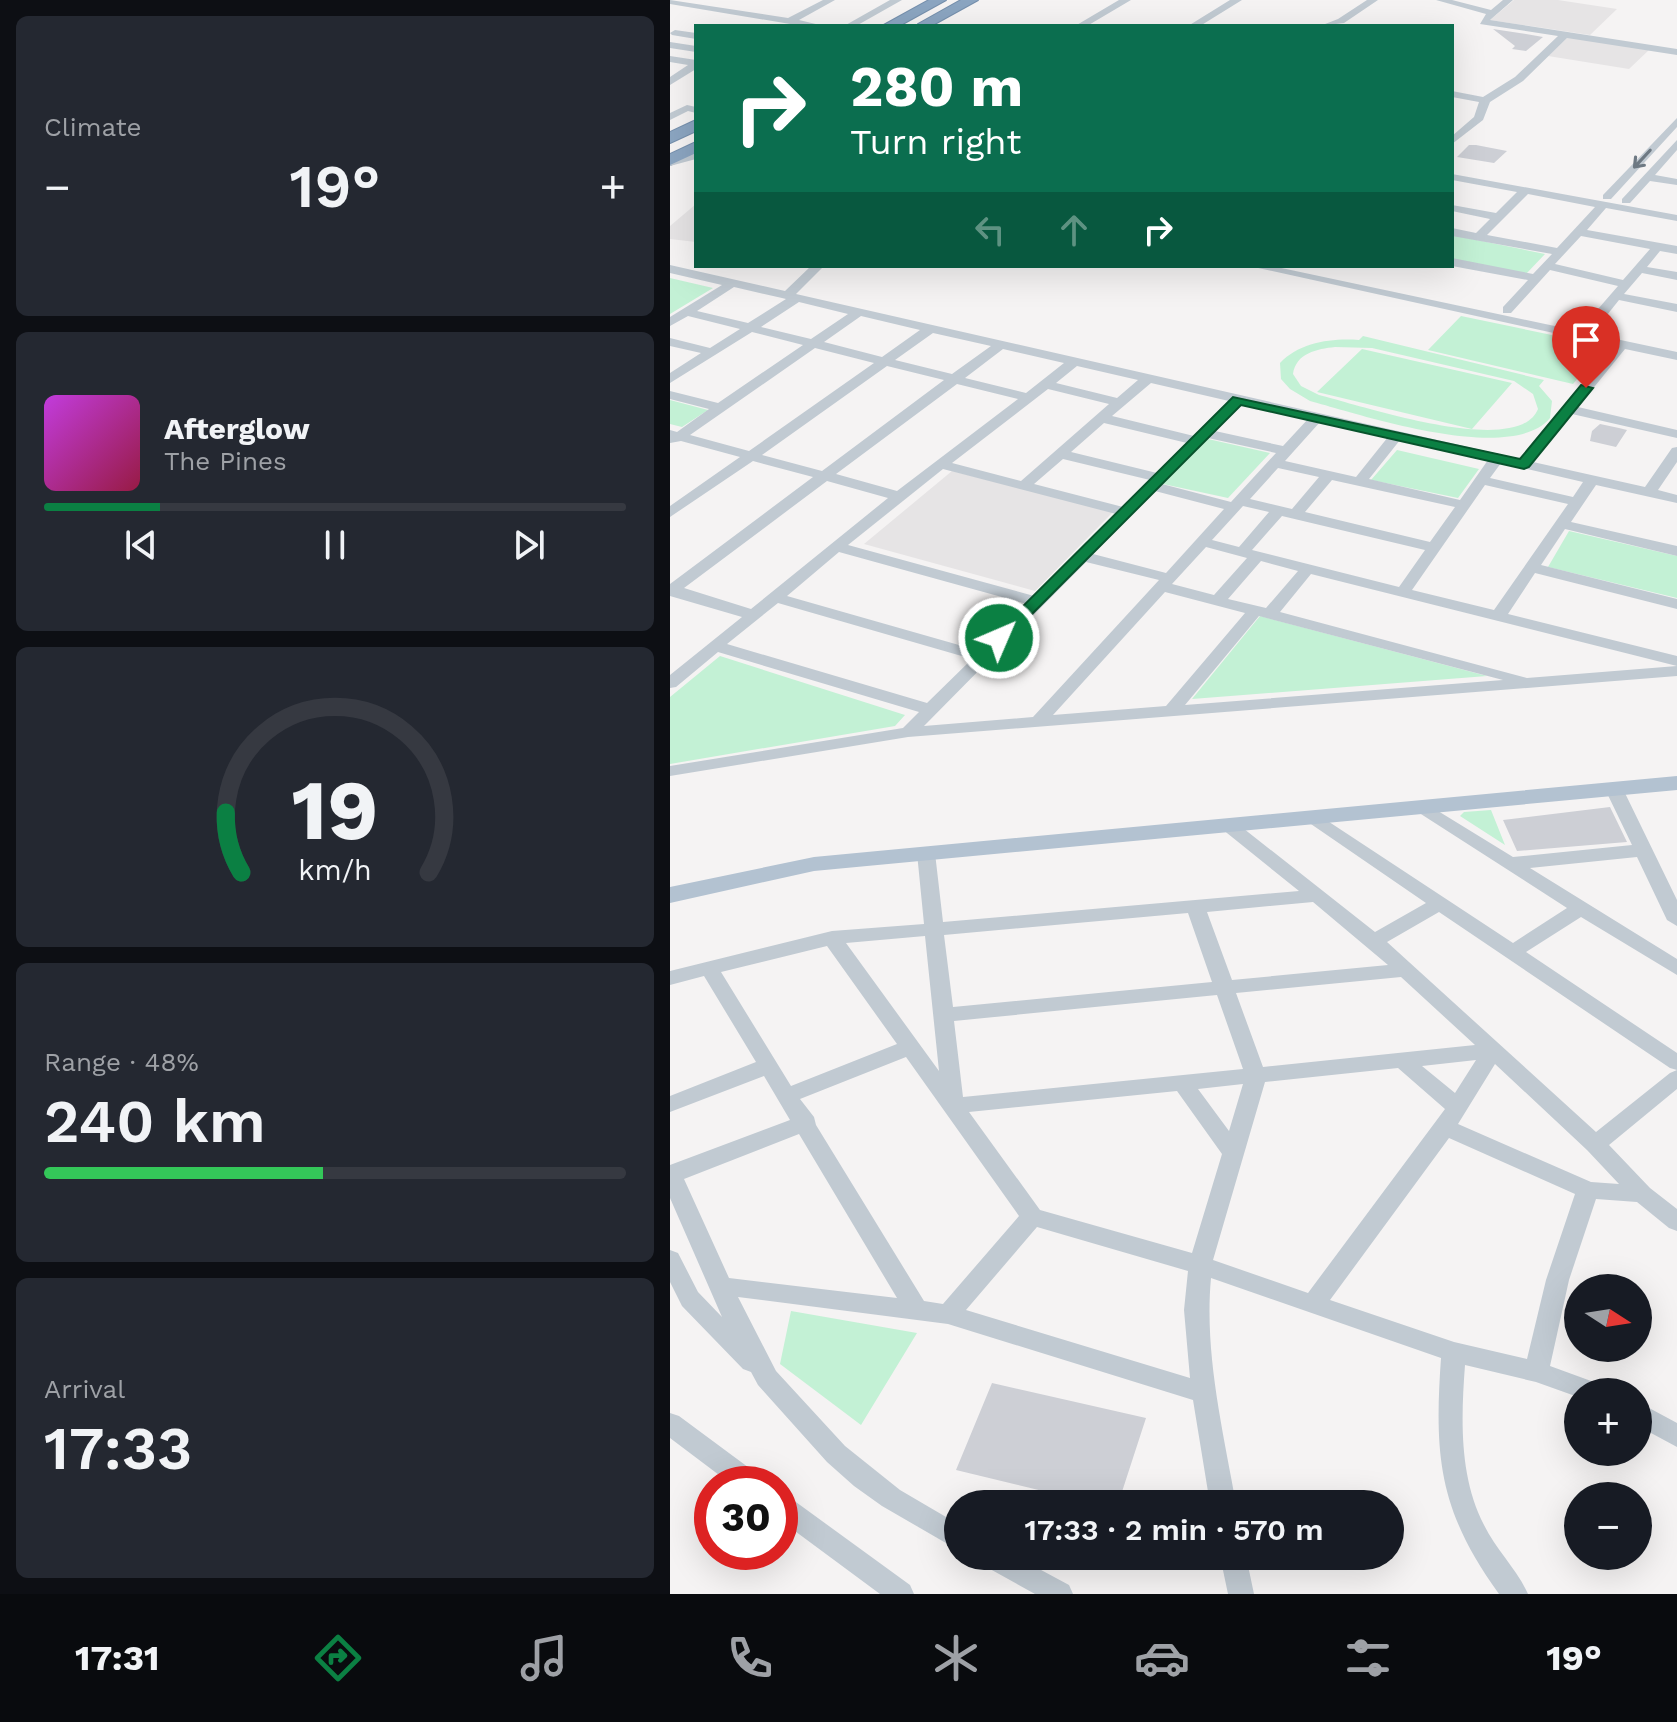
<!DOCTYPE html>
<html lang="en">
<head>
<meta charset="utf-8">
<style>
  body { margin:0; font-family:"Work Sans",sans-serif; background:#242831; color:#f1f3f6; height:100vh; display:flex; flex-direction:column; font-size:30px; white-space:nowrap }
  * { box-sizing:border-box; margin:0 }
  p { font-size:26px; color:#9ea1a6 }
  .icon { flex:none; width:44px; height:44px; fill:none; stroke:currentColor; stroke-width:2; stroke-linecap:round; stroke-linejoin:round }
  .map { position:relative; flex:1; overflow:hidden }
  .panel { display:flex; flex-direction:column; gap:16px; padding:16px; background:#0d0f14; width:670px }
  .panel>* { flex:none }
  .guide { position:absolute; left:24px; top:24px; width:760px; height:244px; border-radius:0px; box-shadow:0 8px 32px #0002; background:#0b6e4f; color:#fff; overflow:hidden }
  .needle { width:52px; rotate:102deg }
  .controls { position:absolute; left:894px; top:1274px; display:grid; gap:16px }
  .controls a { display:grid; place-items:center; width:88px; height:88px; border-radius:50%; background:#171b24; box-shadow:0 8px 32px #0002; font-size:40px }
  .speed { position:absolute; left:24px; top:1466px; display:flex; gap:16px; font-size:40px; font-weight:700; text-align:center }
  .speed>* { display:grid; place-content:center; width:104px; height:104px; border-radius:50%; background:#171b24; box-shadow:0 8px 32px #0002; line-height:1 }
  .speed .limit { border:12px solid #d22; background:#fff; color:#111 }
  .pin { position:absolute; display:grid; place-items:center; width:68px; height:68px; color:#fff; margin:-82px -34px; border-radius:50% 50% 50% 0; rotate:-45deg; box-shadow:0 0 8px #0007 }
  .pin .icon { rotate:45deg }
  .me { position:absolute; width:88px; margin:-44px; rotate:45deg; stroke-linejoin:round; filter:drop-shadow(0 0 6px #0008) }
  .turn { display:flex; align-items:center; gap:28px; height:168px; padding:0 24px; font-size:36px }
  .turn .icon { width:104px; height:104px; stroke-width:2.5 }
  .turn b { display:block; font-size:56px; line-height:68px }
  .lanes { display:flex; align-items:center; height:76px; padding:0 24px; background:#0003; justify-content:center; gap:40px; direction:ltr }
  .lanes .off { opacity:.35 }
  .big { font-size:60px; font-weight:600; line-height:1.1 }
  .panel .card { flex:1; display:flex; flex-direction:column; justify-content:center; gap:12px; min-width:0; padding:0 28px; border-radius:12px; background:#242831 }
  .panel .dial { align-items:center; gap:0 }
  .dial svg { height:208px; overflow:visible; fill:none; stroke:#363941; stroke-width:7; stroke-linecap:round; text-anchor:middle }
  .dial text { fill:#f1f3f6; stroke:none }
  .song { display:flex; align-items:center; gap:24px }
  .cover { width:96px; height:96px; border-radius:12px; background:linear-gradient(135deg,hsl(290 70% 55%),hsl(340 70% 35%)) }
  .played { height:8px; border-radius:4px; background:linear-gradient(90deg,#0b8043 20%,#363941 20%) }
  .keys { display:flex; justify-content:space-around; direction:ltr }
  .heat { display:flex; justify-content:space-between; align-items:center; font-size:44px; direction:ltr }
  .charge { height:12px; border-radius:6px; background:linear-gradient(90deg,#34c759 48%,#363941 0) }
  .trip { position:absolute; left:274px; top:1490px; width:460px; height:80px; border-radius:40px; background:#171b24; box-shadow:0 8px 32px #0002; font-weight:600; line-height:80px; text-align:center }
  .tab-bar { display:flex; height:128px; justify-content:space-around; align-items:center; background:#090b0e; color:#9ea1a6 }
  .tab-bar .icon { width:56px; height:56px }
  .tab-bar .on { color:#0b8043 }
  .tab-bar b { font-size:36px; color:#f1f3f6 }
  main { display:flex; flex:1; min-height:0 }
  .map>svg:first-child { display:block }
  .education { fill:#e6e4e5 }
  .green { fill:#c3f1d5; fill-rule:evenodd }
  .building { fill:#cdcfd5 }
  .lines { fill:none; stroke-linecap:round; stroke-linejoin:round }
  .highway-casing { stroke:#7690ad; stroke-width:2 }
  .minor { fill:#c1cad2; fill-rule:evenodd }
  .major { fill:#b3c2d1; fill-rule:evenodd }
  .highway { fill:#8ba5c1; fill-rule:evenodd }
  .oneway { stroke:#6e7983 }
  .route { fill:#0b8043; stroke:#07532c; stroke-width:2 }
</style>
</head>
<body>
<main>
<section class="panel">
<div class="card"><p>Climate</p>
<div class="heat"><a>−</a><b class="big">19°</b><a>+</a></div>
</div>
<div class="card">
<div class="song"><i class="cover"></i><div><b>Afterglow</b><p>The Pines</p></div></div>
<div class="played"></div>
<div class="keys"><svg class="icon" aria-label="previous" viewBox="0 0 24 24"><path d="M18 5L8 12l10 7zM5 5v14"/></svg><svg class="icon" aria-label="pause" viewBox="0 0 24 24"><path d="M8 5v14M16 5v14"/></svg><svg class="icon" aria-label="next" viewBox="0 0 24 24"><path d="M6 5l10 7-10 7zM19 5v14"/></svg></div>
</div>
<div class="card dial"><svg viewBox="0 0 100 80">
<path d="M14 69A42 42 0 1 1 86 69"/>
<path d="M14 69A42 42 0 0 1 8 46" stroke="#0b8043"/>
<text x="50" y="56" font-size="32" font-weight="700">19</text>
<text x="50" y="72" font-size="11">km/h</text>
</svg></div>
<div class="card"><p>Range · 48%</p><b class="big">240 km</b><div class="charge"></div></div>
<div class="card"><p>Arrival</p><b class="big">17:33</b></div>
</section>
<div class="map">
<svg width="1007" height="1594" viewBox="0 0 1007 1594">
  <rect width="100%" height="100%" fill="#f5f3f3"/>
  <path class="education" d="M844 0H888L947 9 920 35 820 20Z
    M899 36 980 49 959 69 878 56Z
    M26 204V242L0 239V226Z
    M282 471 443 512 365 591 194 544Z"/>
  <path class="green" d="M782 235 875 254 856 274 782 259Z
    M0 278 43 288 0 314Z
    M791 316 935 346 903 384 758 350Z
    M693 336 874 380 869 386 882 401 880 418C841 465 692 415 640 401L620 389 611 379 610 363C630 342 662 338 689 340ZM665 347 702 348 844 381 863 394 868 409C848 459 690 405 649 395L631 386 623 374C626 353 647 349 665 347Z
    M692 349 842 383 802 429 647 392Z
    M0 400 38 410 12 427 0 424Z
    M538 439 600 453 558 498 493 484Z
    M727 450 809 469 788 498 701 480Z
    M899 531 1007 556V598L878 567Z
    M590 616 817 676 522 699Z
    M50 656 235 715 225 726 0 764V697Z
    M821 810 835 845 790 816 794 812Z
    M121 1311 247 1333 191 1425 110 1364Z"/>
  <path class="building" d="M823 29 856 34 873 37 856 51 842 49 845 46Z
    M799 145H806L837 151 824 163 787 157Z
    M930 424 949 428 957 430 946 447 920 441 922 431Z
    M940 807 957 842 847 851 833 820Z
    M322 1383 476 1418 448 1504H426L286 1470Z"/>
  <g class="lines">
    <g class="highway-casing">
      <path id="highway" d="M259 0H276L229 26H212Z
        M291 0H308L261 26 248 24Z
        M26 120V131L0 143V132Z
        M26 142V153L0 165V154Z"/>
    </g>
    <path class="minor" d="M0 0 118 18 153 0H165L129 20 154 26H132L0 4Z
      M220 0H232L186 26H174Z
      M449 0H461L417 26H405Z
      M560 0H572L530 26H518Z
      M697 0H708L674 23 650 26 668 19Z
      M766 0H782L821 10 833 0H843L820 20 1007 49V55L897 38 853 81 820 102 813 120 782 144V136L804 117 809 102 782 97V91L813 97 845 77 888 36 810 24 816 14Z
      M5 30 26 33V39L2 35 0 33Z
      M0 42 26 46V52L0 48Z
      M0 56 26 60V69L0 85V77L18 65 0 62Z
      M17 105 26 107V113L18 111 0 120V113Z
      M1007 118V127L941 199H933V195Z
      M1007 140V150L985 175 1007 179V185L980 181 960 203H952V199Z
      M26 153V159L0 166V160Z
      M782 174 1007 215V221L936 208 917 230 1007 246V254L990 251 977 267 1007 272V280L972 273 954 294 1007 304V312L949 300 925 330H915V324L948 286 880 270 841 313H833V307L858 280 782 266V258L863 274 882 254 782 236V228L806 233 820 219 782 211V205L826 213 847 192 782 180ZM858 194 925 207 887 248 817 235ZM911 236 980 249 953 280 885 264Z
      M0 265 115 291 141 266H154L126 294 851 459 943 346 579 266H602L1007 352V360L955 349 908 407 1007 430V438L902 414 863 462 975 487 1002 448 1007 447V462L988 490 1007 495V503L926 485 901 522 1007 546V556L895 529 871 565 1007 599V609L865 573 838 614 1007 656V666L641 574 610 612 857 678 1007 666V676L238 737 0 776V766L233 728 249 712 48 652 6 687 0 688V675L72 617 0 596V584L143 477 83 461 0 517V506L70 457 11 441 0 443V430L7 432 39 409 0 399V391L48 403 133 345 82 332 0 383V373L31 353 0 346V338L40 348 70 329 18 316 0 326V317L52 285 0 273ZM64 287 112 298 116 299 78 323 27 311ZM129 302 178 314 141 339 91 327ZM191 316 250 330 212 357 154 342ZM263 333 321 346 282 374 225 360ZM145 348 204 363 79 451 20 435ZM333 349 394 363 356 393 295 378ZM217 366 274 380 152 471 92 455ZM407 366 468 380 447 398 386 383ZM481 383 559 401 524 436 442 416ZM287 384 348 399 227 491 166 474ZM378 389 439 404 351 481 282 463ZM572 404 638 419 613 446 545 431ZM650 422 718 437 686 477 615 461ZM434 423 517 443 487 473 401 452ZM538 438 606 453 561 502 492 484ZM730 440 818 460 790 500 699 479ZM393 459 480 480 453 507 364 484ZM831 463 913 482 903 497 820 478ZM608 468 649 477 622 509 580 499ZM273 469 446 514 364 596 178 545ZM662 480 785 507 760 542 635 512ZM157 481 218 498 81 609 14 588ZM815 485 898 504 824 610 742 590ZM485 491 554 509 496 573 423 554ZM573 506 599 512 569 547 542 540ZM612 516 755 550 729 587 582 550ZM536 547 577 558 544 595 502 584ZM169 552 357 604 310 651 117 596ZM591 561 628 571 596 608 558 599ZM416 562 489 580 363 717 254 726ZM495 592 575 613 496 706 383 715ZM108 603 302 659 257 703 57 644ZM589 616 833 680 515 705Z
      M944 784 953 789 1007 900V926L997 920 967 857 860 868 1007 959V975L911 917 856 952 1007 1053V1089L939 1145 980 1188 1007 1209V1231L999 1228 967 1202 926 1199 899 1280 880 1366 932 1385 935 1392H908V1397L866 1382 795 1365C791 1419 789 1476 814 1525 826 1550 847 1569 858 1594H829C769 1511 764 1457 771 1358L541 1278C534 1353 553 1430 566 1504H540L523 1400 278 1324 68 1297 106 1371 175 1446 230 1490 288 1524V1550L212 1506 184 1486 157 1462 88 1385 81 1372 73 1369 12 1306 0 1282V1250L8 1253 28 1292 52 1317 0 1198V1165L120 1120 94 1076 0 1112V1096L86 1062 34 976 0 985V971L162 931 254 924 247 853 256 847 265 853 273 922 629 891 552 829 549 825 552 821H564L705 932 756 903 638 822 635 818 638 814 644 812 843 943 897 908 740 807 749 801 755 803 843 857 962 845 935 789ZM643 902 718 965 562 980 537 912ZM769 912 1000 1068 1007 1070 1000 1073 926 1132 717 942ZM518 913 542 982 283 1007 274 935ZM255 936 269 1071 176 943ZM157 946 227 1044 121 1086 51 972ZM731 977 805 1045 593 1067 566 993ZM547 995 573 1069 293 1097 284 1021ZM236 1057 349 1216 273 1304 254 1301 146 1125 144 1117 130 1099ZM806 1060 785 1093 752 1066ZM825 1064 917 1150 949 1184 921 1182 788 1124ZM728 1068 775 1109 638 1293 543 1260 595 1082ZM573 1084 559 1131 528 1089ZM507 1091 552 1154 522 1253 370 1210 299 1112ZM129 1134 227 1298 59 1278 14 1179ZM779 1138 905 1194 876 1280 857 1359 784 1342 660 1300ZM367 1227 518 1271 514 1310 520 1378 296 1310Z
      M968 1402 1007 1423V1447L968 1426Z
      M0 1413 9 1416 90 1476 94 1484H61L0 1438Z
      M110 1494 119 1497 240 1585 244 1594H210L110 1520Z
      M307 1556H345L399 1585 403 1594H365L311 1564Z
      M550 1556H576L584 1594H558Z"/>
    <path class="major" d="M1007 776V790L144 871 0 903V887L144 857Z"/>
    <use href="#highway" class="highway"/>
  </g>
  <defs><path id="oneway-shaft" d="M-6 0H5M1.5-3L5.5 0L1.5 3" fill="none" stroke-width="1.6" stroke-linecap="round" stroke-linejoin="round" transform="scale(2)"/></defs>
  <use class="oneway" href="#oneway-shaft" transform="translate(972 159) rotate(133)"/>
  <path class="route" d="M911 385 923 388 859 467 854 469 571 405 335 641 329 643 321 638 563 397 850 459Z"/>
</svg>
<div class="controls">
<a><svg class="needle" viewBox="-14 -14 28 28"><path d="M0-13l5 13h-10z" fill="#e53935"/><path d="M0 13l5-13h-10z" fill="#9ea1a6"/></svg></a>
<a>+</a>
<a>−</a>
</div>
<div class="speed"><div class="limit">30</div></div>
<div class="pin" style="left:916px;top:388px;background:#d93025"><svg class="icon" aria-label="arrive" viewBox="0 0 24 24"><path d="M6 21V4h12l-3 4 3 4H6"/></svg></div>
<svg class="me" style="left:329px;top:638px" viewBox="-20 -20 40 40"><circle r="17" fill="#0b8043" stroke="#fff" stroke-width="3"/><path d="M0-11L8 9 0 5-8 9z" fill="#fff"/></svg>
<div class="trip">17:33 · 2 min · 570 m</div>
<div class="guide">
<div class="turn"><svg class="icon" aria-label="right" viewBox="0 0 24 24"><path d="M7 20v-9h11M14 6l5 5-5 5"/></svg><div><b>280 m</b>Turn right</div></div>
<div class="lanes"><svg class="icon off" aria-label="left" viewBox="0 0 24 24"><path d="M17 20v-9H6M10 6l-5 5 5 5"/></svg><svg class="icon off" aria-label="ahead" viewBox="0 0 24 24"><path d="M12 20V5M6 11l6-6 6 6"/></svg><svg class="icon" aria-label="right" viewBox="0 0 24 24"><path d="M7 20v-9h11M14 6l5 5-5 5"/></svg></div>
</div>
</div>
</main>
<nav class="tab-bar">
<b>17:31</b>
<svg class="icon on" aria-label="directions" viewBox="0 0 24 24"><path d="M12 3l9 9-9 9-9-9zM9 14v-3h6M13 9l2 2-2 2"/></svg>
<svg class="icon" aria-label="music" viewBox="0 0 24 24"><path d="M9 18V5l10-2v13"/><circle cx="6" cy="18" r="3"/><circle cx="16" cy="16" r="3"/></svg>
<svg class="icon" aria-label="phone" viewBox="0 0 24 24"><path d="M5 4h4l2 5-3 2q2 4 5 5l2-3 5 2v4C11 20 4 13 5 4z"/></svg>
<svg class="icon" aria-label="climate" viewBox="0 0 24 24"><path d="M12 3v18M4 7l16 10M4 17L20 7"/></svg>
<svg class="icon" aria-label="car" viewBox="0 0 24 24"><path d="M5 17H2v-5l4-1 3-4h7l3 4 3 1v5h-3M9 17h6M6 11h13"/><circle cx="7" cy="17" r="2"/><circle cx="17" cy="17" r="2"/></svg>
<svg class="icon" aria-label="filters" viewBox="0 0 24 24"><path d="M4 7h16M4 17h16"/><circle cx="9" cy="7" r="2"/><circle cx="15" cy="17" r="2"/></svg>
<b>19°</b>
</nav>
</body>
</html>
